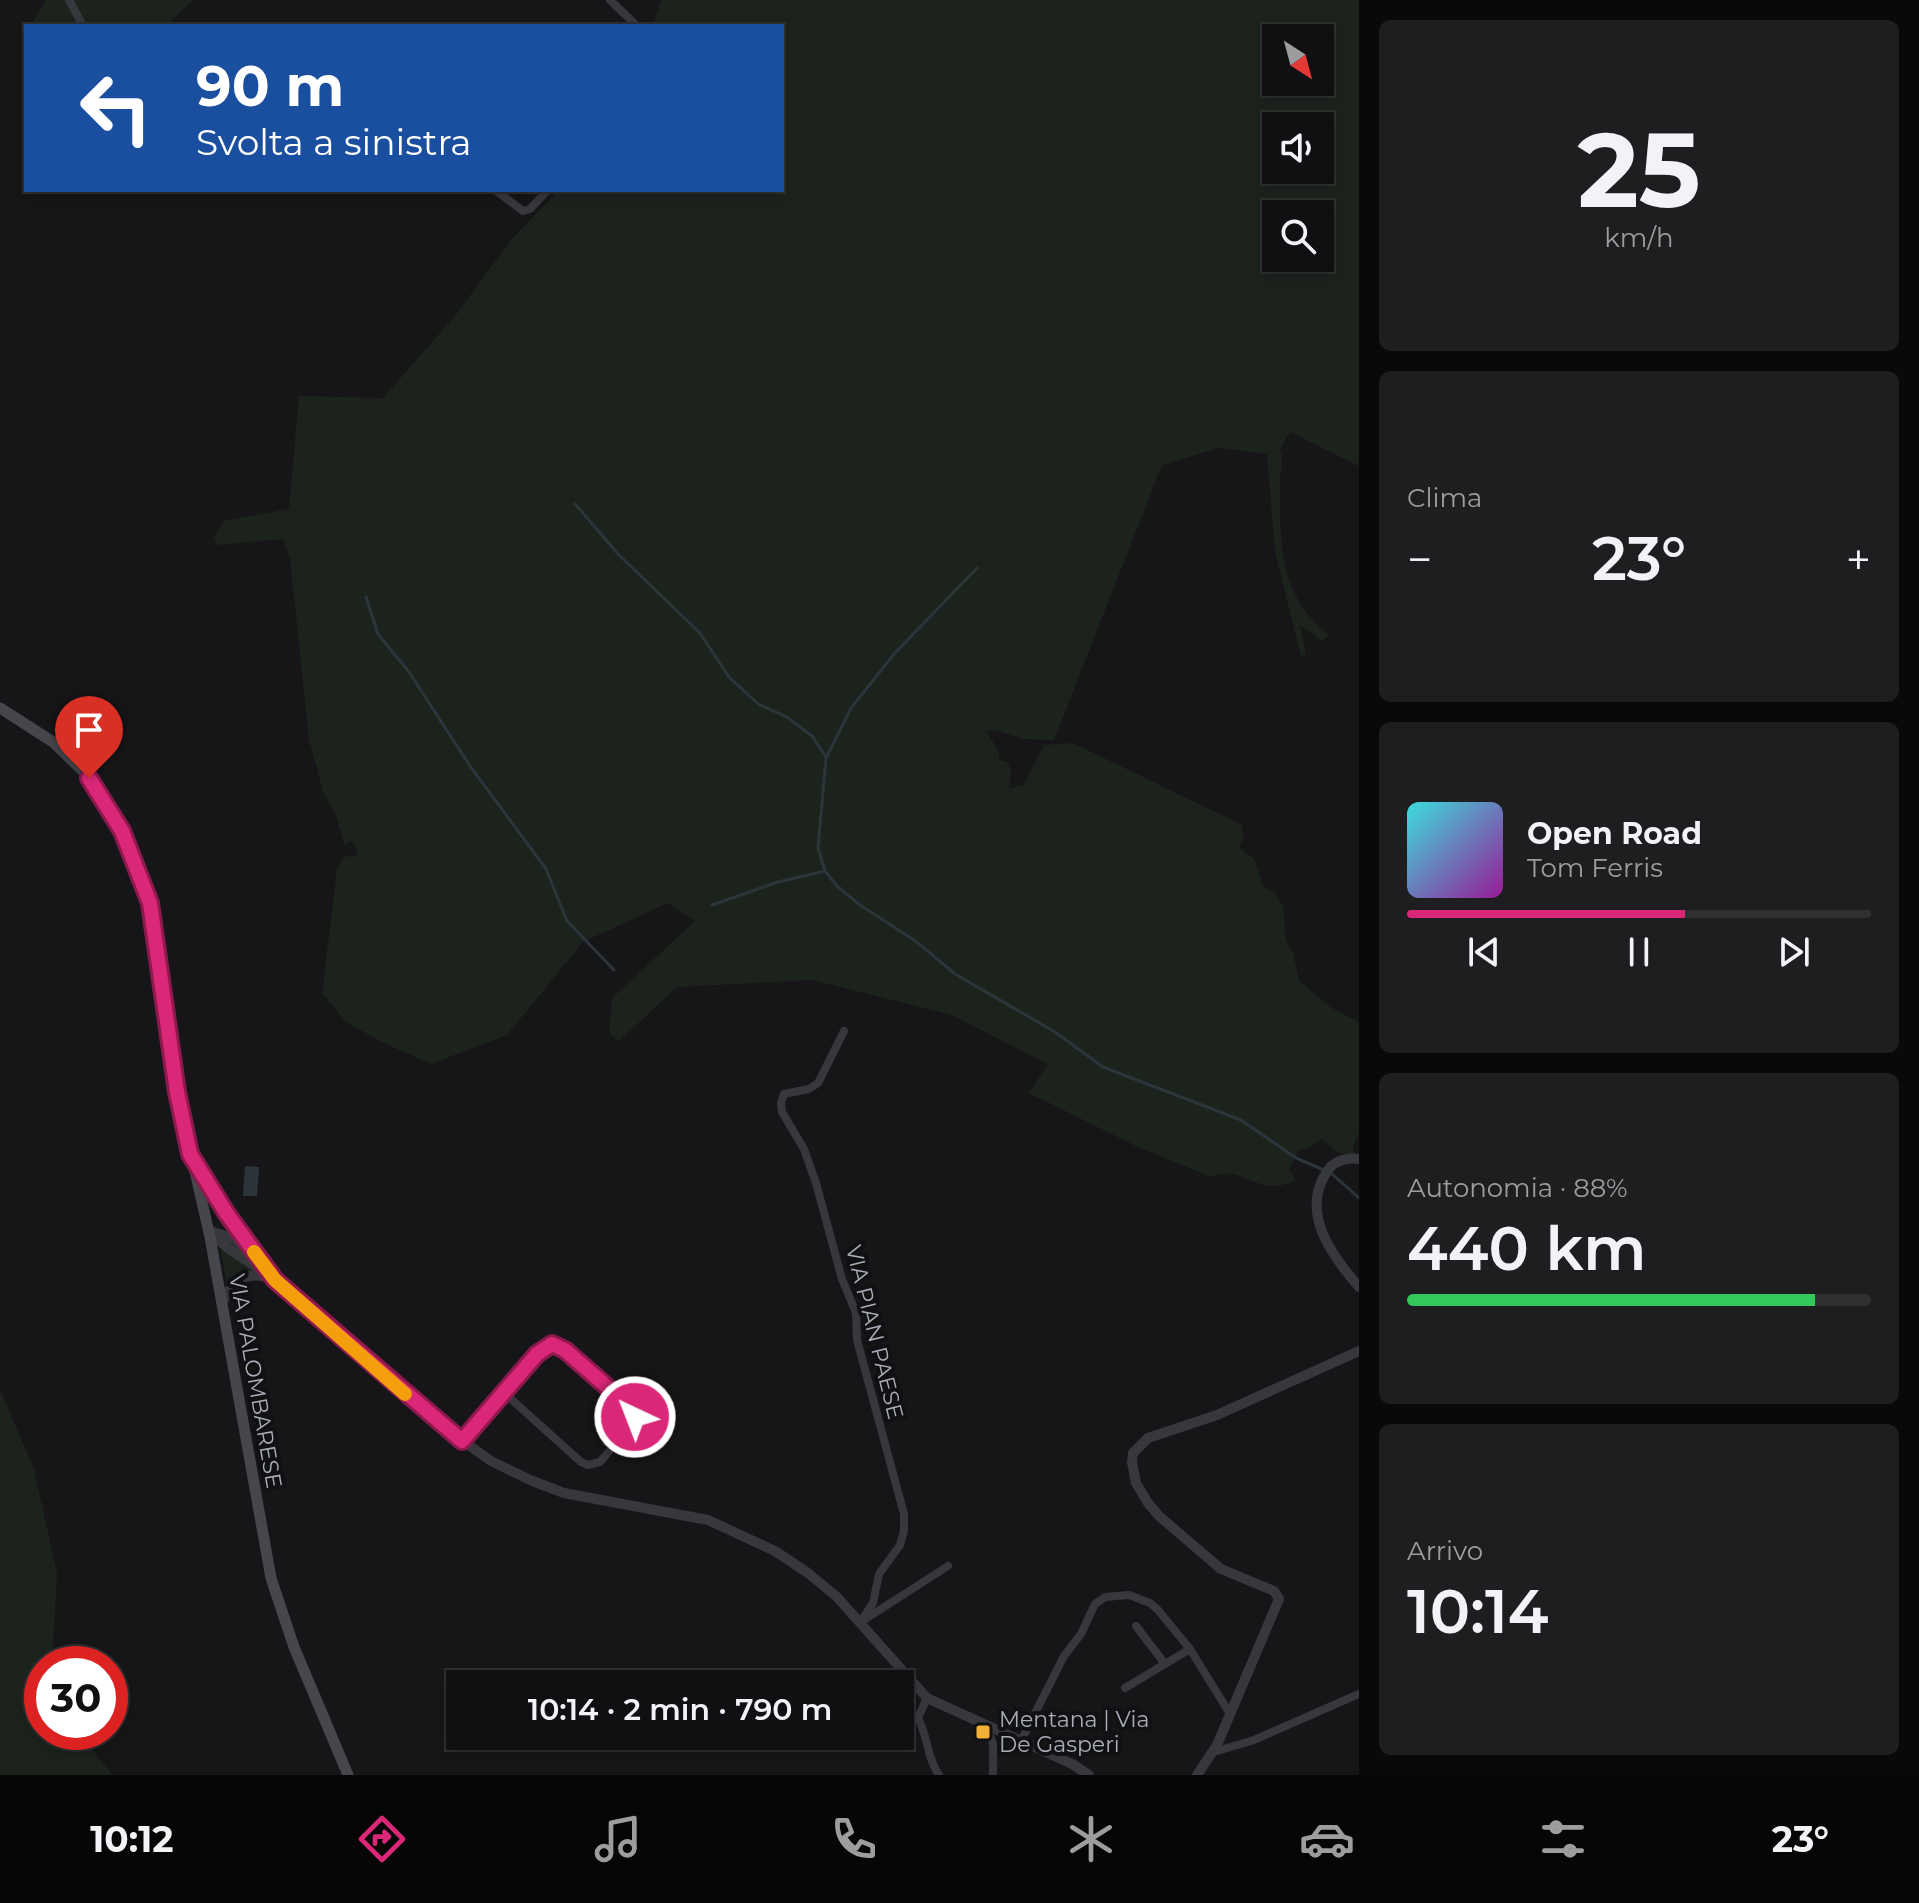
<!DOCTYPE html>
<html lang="it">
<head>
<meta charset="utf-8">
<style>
  body { margin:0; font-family:Montserrat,sans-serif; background:#1e1e20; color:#f1f3f6; height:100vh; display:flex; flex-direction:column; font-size:30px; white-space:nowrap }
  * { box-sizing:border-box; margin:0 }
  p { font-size:26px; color:#9c9d9f }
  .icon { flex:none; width:44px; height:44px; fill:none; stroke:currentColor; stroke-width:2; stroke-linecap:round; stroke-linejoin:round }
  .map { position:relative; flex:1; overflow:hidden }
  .side { display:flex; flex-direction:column; gap:20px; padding:20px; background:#09090a; width:560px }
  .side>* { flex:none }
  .top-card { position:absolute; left:24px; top:24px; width:760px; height:168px; border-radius:0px; box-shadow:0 4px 12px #0003,0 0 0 2px #303032; background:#1a4fa0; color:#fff; overflow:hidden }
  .needle { width:52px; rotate:144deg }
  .buttons { position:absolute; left:1262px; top:24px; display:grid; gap:16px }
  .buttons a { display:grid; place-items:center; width:72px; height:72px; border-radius:0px; background:#101012; box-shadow:0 4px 12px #0003,0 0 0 2px #303032; font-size:40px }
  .speed { position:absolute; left:24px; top:1646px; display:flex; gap:16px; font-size:40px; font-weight:700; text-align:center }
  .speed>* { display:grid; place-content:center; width:104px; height:104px; border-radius:50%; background:#101012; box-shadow:0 4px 12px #0003,0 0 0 2px #303032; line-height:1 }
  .speed .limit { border:12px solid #d22; background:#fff; color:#111 }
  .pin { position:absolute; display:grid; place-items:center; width:68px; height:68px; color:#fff; margin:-82px -34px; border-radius:50% 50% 50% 0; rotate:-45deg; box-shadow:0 0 8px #0007 }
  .pin .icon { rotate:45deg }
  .me { position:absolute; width:88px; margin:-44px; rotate:317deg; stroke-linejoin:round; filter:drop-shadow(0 0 6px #0008) }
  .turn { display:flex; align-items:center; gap:28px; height:168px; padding:0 40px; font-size:36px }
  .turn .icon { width:104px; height:104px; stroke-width:2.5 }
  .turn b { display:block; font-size:56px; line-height:68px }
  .big { font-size:60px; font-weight:600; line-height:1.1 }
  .side .tile { flex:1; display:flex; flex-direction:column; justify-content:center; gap:12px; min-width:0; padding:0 28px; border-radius:12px; background:#1e1e20 }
  .side .dial { align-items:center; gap:0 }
  .dial b { font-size:104px; line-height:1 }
  .song { display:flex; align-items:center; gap:24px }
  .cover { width:96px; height:96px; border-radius:12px; background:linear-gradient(135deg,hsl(180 70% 55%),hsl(300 70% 35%)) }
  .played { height:8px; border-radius:4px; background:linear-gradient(90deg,#db2777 60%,#303032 60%) }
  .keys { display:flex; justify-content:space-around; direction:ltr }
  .heat { display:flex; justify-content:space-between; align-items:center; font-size:44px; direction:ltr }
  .charge { height:12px; border-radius:6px; background:linear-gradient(90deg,#34c759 88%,#303032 0) }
  .trip { position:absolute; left:446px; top:1670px; width:468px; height:80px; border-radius:0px; background:#101012; box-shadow:0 4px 12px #0003,0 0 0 2px #303032; font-weight:600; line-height:80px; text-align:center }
  .tab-bar { display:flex; height:128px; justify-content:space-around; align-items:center; background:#060607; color:#9c9d9f }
  .tab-bar .icon { width:56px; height:56px }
  .tab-bar .on { color:#db2777 }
  .tab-bar b { font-size:36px; color:#f1f3f6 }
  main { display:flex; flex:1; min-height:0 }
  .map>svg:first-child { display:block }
  .green { fill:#1c231d; fill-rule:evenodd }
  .water { fill:#2c353c }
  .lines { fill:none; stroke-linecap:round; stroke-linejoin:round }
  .stream { stroke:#2c353c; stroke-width:3 }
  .minor { stroke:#37383d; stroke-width:8 }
  .tertiary { stroke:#37383d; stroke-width:10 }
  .secondary { stroke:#45474d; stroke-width:11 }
  .route-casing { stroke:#8e194d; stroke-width:20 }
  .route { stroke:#db2777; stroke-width:14 }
  .slow { stroke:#f59e0b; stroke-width:14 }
  .poi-dot { fill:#f2b134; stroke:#111113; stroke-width:3 }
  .labels { text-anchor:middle; stroke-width:8; stroke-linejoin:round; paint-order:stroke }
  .street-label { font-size:22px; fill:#a8adb8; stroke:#111113 }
  .poi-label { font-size:22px; fill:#a8adb8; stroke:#111113; text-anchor:start }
</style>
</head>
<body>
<main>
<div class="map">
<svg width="1359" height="1775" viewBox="0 0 1359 1775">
  <rect width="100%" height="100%" fill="#161618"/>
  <path class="green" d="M46 0H193L166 26H31Z
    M661 0H1359V466L1290 432 1280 449C1285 460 1279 474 1280 486 1280 546 1279 595 1329 635L1322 641 1300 625 1306 654 1301 656 1275 552 1267 454 1219 448 1162 465 1054 740 1023 739 995 730 986 731 998 750 1000 760 1008 762 1011 773 1009 788 1024 785 1044 745 1073 743 1242 825 1243 838 1239 848 1254 859 1263 886 1275 893 1283 907 1286 941 1293 952 1299 981 1332 1008 1359 1022V1132L1353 1147 1354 1158 1338 1152 1321 1139 1309 1148 1298 1151 1289 1170 1296 1180C1257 1200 1243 1162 1211 1177L1138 1147 1029 1093 1048 1064 952 1015 813 980 677 987 618 1042 609 1031 612 998 695 921 668 903 583 942 507 1035 431 1064 382 1042 346 1022 322 993 337 870 344 857 358 855 352 841 344 845 336 815 323 792 309 739 290 559 283 539 217 545 214 538 223 521 289 509 299 396 383 398 455 316 511 240 559 190H782V26H653ZM1276 38H1320V82H1276ZM1276 126H1320V170H1276ZM1276 214H1320V258H1276Z
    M220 1247 252 1271 227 1285Z
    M0 1390 34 1469 57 1573 52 1664H42V1732H79L112 1775H0Z"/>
  <path class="water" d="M245 1166 259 1167 257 1196H243Z"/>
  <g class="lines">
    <path class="stream" d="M575 504 619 555 700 633 729 677 758 704 787 717 812 736 826 757
      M977 568 895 653 851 708 826 758 818 848 825 871 837 886 860 905 917 942 955 974 1055 1032 1103 1067 1241 1120 1296 1158 1331 1173 1359 1198
      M366 597 378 634 409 672 470 766 546 869 567 921 614 970
      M712 905 778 882 825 871"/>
    <path class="minor" d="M69 0 83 26
      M610 0 637 26
      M495 190 523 211 530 209 548 190
      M844 1031 818 1083 809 1089 784 1094 781 1102 782 1112 804 1149 816 1183 842 1279 856 1313 857 1340 904 1514V1531L900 1545 879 1574 873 1603 860 1623
      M462 1441C480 1419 530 1353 552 1344L565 1350 630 1407 635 1421 600 1462 588 1465 581 1462 503 1392
      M864 1620 948 1566
      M1136 1626 1165 1664
      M1125 1688 1190 1649
      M918 1718C928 1737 927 1758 939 1775
      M900 1724 918 1718 927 1698
      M986 1725 993 1744V1775
      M1021 1741 1064 1656 1081 1634 1095 1604 1105 1597 1129 1595 1150 1603 1158 1610 1190 1649 1230 1714
      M1214 1752 1254 1740 1359 1694"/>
    <path class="tertiary" d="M1359 1159C1346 1157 1333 1161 1326 1173 1300 1214 1333 1257 1359 1287
      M195 1163 227 1214 269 1272
      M208 1231 228 1248 275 1280 445 1428 491 1461 530 1480 564 1493 708 1520 775 1551 808 1573 837 1597 927 1698 1072 1764 1089 1775
      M210 1231 232 1238 246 1248
      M222 1303C231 1284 244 1271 265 1277
      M1197 1775 1217 1745 1279 1599 1274 1591 1221 1569 1159 1516 1148 1503 1136 1483 1132 1462 1133 1453 1148 1438 1217 1415 1359 1351"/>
    <path class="secondary" d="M0 708 53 742 84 772 122 831 146 890 158 948 180 1106 210 1237 271 1578 294 1647 348 1775"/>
  </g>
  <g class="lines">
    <g class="route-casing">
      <path id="route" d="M89 778 122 831 150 903 177 1092 190 1154 227 1214 275 1280 462 1441 537 1354 552 1344 565 1350 630 1407 635 1417"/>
    </g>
    <use href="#route" class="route"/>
    <path class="slow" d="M254 1252 275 1280 405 1394"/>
  </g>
  <rect class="poi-dot" x="975" y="1724" width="16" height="16" rx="4"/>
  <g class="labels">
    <g class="street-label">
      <text transform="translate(875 1332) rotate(76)" y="8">VIA PIAN PAESE</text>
      <text transform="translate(256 1381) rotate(80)" y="8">VIA PALOMBARESE</text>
    </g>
    <g class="poi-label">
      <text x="999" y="1727">Mentana | Via<tspan x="999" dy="25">De Gasperi</tspan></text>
    </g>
  </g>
</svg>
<div class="buttons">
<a><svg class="needle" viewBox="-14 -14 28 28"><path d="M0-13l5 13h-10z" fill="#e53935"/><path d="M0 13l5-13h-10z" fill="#9c9d9f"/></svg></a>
<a><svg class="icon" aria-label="sound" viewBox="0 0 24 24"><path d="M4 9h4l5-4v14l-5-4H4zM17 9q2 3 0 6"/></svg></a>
<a><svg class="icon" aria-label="search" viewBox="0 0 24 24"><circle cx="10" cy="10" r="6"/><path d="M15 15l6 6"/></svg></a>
</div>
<div class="speed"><div class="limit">30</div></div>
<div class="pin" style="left:89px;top:778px;background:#d93025"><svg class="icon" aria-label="arrive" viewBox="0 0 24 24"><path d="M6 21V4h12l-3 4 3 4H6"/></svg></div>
<svg class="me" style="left:635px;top:1417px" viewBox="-20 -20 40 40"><circle r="17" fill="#db2777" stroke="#fff" stroke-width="3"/><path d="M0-11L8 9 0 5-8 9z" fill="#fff"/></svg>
<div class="trip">10:14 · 2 min · 790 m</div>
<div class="top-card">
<div class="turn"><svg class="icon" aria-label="left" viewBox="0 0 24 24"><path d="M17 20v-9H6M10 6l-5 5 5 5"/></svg><div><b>90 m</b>Svolta a sinistra</div></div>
</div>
</div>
<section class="side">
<div class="tile dial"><b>25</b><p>km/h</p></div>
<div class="tile"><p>Clima</p>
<div class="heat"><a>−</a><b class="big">23°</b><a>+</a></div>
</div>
<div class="tile">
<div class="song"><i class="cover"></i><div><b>Open Road</b><p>Tom Ferris</p></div></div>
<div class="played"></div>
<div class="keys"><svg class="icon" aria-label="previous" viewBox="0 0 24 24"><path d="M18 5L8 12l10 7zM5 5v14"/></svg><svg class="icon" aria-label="pause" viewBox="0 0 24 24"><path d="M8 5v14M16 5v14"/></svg><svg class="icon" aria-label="next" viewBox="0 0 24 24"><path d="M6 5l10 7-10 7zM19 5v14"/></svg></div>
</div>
<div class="tile"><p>Autonomia · 88%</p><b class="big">440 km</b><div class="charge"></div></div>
<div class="tile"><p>Arrivo</p><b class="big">10:14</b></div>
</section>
</main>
<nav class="tab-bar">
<b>10:12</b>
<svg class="icon on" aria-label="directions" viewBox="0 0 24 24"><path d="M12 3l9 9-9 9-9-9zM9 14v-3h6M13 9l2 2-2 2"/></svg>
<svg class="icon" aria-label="music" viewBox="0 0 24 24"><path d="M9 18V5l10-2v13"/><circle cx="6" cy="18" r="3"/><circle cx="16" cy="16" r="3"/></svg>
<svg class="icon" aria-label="phone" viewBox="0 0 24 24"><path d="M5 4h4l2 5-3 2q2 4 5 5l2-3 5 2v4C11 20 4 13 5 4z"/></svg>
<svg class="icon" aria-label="climate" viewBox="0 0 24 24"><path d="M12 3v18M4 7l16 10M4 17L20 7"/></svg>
<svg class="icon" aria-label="car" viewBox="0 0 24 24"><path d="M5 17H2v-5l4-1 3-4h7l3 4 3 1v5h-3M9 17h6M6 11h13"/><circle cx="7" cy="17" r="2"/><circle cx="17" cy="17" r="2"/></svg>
<svg class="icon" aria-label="filters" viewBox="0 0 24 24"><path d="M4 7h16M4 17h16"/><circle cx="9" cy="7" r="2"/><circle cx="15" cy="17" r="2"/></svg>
<b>23°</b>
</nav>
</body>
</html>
